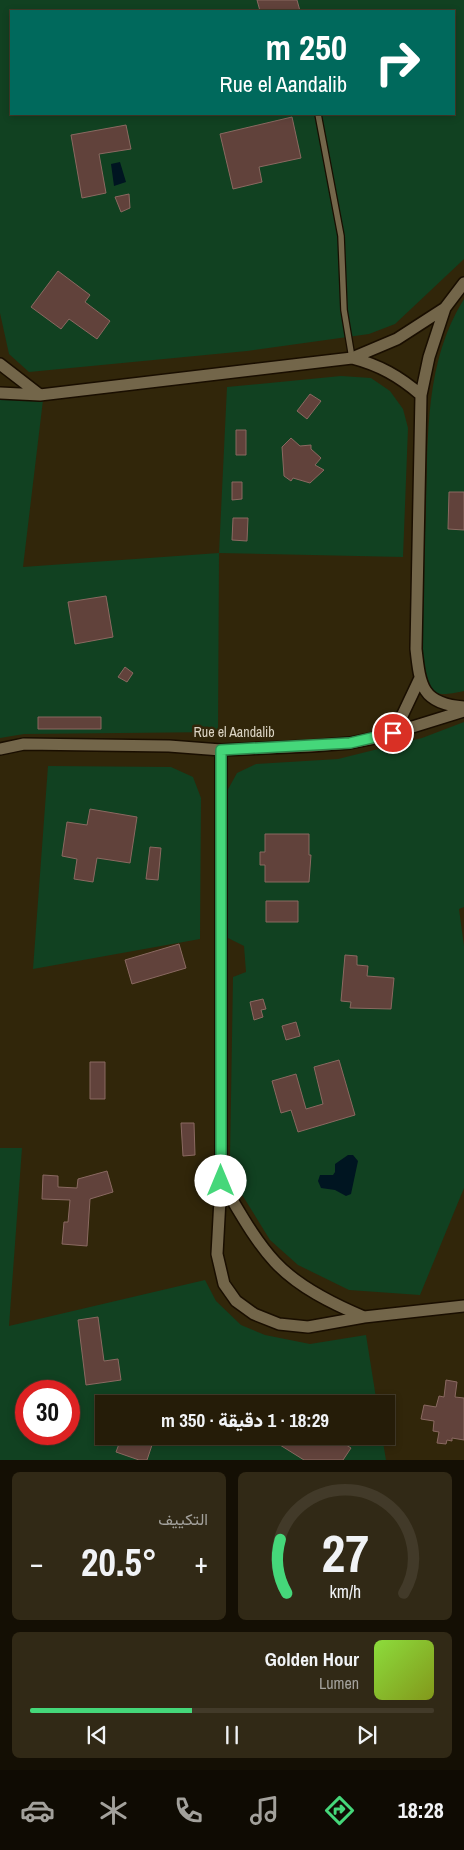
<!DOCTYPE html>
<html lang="ar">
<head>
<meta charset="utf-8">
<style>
  body { margin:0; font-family:"Archivo Narrow",Vazirmatn,sans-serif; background:#312916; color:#f1f3f6; direction:rtl; height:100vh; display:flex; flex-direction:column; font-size:19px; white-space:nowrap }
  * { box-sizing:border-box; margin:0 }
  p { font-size:16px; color:#a3a19c }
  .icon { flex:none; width:28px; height:28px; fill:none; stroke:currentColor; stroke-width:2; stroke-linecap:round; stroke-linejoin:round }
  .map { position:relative; height:1460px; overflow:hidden; direction:ltr }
  .sheet { display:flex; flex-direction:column; gap:12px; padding:12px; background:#140f04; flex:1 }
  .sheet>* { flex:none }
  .guide { position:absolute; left:10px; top:10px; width:445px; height:105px; border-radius:0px; box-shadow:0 2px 8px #0003,0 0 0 1px #423a29; direction:rtl; background:#00695c; color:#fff; overflow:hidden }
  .speed { position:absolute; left:15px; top:1380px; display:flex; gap:10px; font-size:25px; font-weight:700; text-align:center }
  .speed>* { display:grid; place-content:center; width:65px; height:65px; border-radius:50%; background:#251c08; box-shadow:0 2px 8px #0003,0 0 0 1px #423a29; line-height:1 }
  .speed .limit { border:8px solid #d22; background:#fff; color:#111 }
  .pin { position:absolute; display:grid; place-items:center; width:42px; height:42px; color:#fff; margin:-21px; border:2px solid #fff; border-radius:50%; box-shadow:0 1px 5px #0007 }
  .me { position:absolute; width:55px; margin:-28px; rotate:0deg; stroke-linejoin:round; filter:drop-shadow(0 0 4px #0008) }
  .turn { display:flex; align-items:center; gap:18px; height:105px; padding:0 25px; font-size:22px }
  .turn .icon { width:65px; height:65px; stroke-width:2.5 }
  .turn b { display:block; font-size:35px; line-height:42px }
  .big { font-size:38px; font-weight:800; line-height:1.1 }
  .sheet .widget { flex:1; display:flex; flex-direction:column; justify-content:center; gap:8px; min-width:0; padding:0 18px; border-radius:8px; background:#312916 }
  .sheet .dial { align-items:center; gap:0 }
  .dial svg { height:130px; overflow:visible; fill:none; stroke:#423a29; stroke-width:7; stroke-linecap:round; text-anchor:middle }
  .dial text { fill:#f1f3f6; stroke:none }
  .song { display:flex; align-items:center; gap:15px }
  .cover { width:60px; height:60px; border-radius:8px; background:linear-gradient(135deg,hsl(90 70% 55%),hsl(70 70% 35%)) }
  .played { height:5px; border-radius:2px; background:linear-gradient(90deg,#45d77a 40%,#423a29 40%) }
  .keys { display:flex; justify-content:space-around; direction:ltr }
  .heat { display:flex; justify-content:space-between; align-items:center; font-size:28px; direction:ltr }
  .sheet .tiles { flex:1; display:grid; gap:12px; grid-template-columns:1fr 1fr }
  .widget:last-child { grid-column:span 2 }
  .trip { position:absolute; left:95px; top:1395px; width:300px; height:50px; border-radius:0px; background:#251c08; box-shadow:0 2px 8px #0003,0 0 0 1px #423a29; font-weight:800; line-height:50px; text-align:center; direction:rtl }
  .tabs { display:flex; height:80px; justify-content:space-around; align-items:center; background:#0f0b03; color:#a3a19c }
  .tabs .icon { width:35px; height:35px }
  .tabs .on { color:#45d77a }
  .tabs b { font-size:22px; color:#f1f3f6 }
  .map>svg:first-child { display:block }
  .green { fill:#114121; fill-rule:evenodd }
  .water { fill:#001521 }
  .building { fill:#61423b; stroke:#8a6961 }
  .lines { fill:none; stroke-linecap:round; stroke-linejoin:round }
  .service-casing { stroke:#190e00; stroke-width:8 }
  .minor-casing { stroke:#190e00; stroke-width:14 }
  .service { stroke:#73664a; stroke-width:5.5 }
  .minor { stroke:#73664a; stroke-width:11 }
  .route-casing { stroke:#2d8c4f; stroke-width:12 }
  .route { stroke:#45d77a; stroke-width:9 }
  .labels { text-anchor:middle; stroke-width:5; stroke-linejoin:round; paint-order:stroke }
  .street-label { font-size:14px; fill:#dbd4c4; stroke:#31260a }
</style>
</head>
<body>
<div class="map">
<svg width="464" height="1460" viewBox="0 0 464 1460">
  <rect width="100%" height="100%" fill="#31260a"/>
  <path class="green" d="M0 0H464V259L395 324 369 334 247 351 29 372 9 354 0 313ZM11 11H454V114H11Z
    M464 299V691C432 698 433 694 420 666 422 612 424 559 426 506 428 435 425 361 464 299Z
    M341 376 371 378 390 391 403 409 408 428 403 557 219 553 218 732 24 734 0 738V398L43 400 23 567 219 553 227 387Z
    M464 722V907L459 909 464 946V1188L420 1295 349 1290 298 1265 270 1240 241 1193 230 1159 233 977 246 972 244 946 228 938 226 793 237 773 256 764 338 759 422 738Z
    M48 766 171 767 193 777 201 798 200 939 33 969Z
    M0 1148H22L9 1326 205 1280 216 1301 241 1325 265 1335 310 1344 366 1335 377 1404H104V1436H382L386 1460H0ZM26 1391H69V1434H26Z"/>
  <path class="water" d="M120 162 126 182 114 186 111 164Z
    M348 1155H353L358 1161 351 1194 346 1196 335 1190 321 1188 318 1181 320 1175H333L335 1172V1164Z"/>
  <path class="building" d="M257 0H297L300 11H260Z
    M292 117 301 158 259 167 262 182 233 189 220 134Z
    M126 125 131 149 99 154 106 193 82 198 71 135Z
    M129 194 130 208 121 212 115 197Z
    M58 271 90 295 85 302 110 321 97 339 69 319 61 329 31 307Z
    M310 394 321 401 307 419 297 411Z
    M236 430H246V455H236Z
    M291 438 300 446 311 445V449L321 458 315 465 324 470 310 483 293 478 291 481 284 476 282 447Z
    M232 482H242V499L232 500Z
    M449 492H464V530L448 529Z
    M233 518H248L247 541 232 540Z
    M106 596 113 637 75 644 68 602Z
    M125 667 133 673 127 682 118 677Z
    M38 717H101V729H38Z
    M90 809 137 817 130 863 97 858 93 882 74 879 77 859 62 856 67 822 87 825Z
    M265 834H309V855H311L309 882H265V865H260V852H265Z
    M150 847 161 848 158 880 146 879Z
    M266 901H298V922H266Z
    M179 944 186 968 132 984 125 960Z
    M345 955 357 956V965L368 966 367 976 394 978 391 1009 350 1008 351 1002 341 1001Z
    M263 999 266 1009 261 1010 263 1017 254 1020 250 1002Z
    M296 1022 300 1036 286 1040 282 1026Z
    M339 1060 355 1115 298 1132 291 1110 281 1113 272 1081 296 1074 306 1109 323 1104 314 1067Z
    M90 1062H105V1099H90Z
    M181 1123H194L195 1155 183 1156Z
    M107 1171 113 1192 90 1199 87 1246 62 1244 64 1222H68L70 1200 42 1199 43 1175 58 1176V1187L77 1188 78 1179Z
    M98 1317 104 1361 118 1359 121 1380 86 1385 78 1320Z
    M446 1380 457 1382 455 1397 464 1398V1440L452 1438V1441L447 1440 446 1444 437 1443 439 1432 433 1431 434 1421 421 1419 424 1405 436 1407 439 1396 444 1397Z
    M122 1436H155L147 1460H139L116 1452Z
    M285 1436H332L351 1448 343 1460H304L280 1445Z"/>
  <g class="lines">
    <g class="service-casing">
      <path id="service" d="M318 114 341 236 344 310 352 358"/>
    </g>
    <g class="minor-casing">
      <path id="minor" d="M464 283 445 308 429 357 421 395 416 649C420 686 422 704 464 707
        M352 358C379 365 399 376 421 395
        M0 364 40 395
        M0 393 40 395 352 358 397 339 445 308
        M384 734 402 716 419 680
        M0 749 24 744 169 746 221 750 312 746 350 743 380 737 464 711
        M221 750V1181L217 1254 224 1284 236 1301 254 1314 279 1324 308 1327 364 1317 464 1306
        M221 1181C238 1209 253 1238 275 1262 298 1287 333 1304 364 1317"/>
    </g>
    <use href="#service" class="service"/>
    <use href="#minor" class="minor"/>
  </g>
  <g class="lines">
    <g class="route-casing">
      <path id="route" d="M221 1181V750L350 743 393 733"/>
    </g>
    <use href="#route" class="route"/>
  </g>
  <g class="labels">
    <g class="street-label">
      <text x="234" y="737">Rue el Aandalib</text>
    </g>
  </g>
</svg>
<div class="speed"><div class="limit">30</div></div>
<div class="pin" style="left:393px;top:733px;background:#d93025"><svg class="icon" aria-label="arrive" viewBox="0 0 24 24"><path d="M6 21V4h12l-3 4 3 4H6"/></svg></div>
<svg class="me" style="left:221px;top:1181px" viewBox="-20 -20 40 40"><circle r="19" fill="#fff"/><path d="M0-13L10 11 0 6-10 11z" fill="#45d77a"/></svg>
<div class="trip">18:29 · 1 دقيقة · 350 m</div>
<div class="guide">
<div class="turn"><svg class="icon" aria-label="right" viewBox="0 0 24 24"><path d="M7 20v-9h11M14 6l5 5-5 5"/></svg><div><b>250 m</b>Rue el Aandalib</div></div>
</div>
</div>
<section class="sheet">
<div class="tiles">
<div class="widget dial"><svg viewBox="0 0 100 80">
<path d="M14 69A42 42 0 1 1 86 69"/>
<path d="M14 69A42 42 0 0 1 10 36" stroke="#45d77a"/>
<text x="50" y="56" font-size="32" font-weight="700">27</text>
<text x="50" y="72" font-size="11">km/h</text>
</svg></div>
<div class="widget"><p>التكييف</p>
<div class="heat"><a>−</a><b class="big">20.5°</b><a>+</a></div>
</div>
<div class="widget">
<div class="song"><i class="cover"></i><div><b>Golden Hour</b><p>Lumen</p></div></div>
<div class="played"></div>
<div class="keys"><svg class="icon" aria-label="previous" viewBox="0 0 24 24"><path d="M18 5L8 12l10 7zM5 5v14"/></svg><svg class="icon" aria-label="pause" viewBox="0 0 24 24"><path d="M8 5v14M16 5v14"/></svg><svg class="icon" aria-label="next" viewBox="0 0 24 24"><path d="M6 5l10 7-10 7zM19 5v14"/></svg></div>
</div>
</div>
</section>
<nav class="tabs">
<b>18:28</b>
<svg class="icon on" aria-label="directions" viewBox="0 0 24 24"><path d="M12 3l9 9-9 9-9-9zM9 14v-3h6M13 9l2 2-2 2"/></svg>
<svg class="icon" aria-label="music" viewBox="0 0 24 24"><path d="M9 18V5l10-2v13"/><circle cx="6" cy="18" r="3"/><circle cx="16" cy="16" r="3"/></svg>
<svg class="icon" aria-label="phone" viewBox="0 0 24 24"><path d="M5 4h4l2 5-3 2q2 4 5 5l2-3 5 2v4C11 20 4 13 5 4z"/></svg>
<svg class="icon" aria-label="climate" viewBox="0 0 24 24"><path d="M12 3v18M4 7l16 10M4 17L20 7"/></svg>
<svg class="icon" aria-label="car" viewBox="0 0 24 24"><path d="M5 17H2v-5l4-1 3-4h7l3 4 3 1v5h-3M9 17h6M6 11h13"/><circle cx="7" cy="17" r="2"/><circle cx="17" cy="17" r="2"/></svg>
</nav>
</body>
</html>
